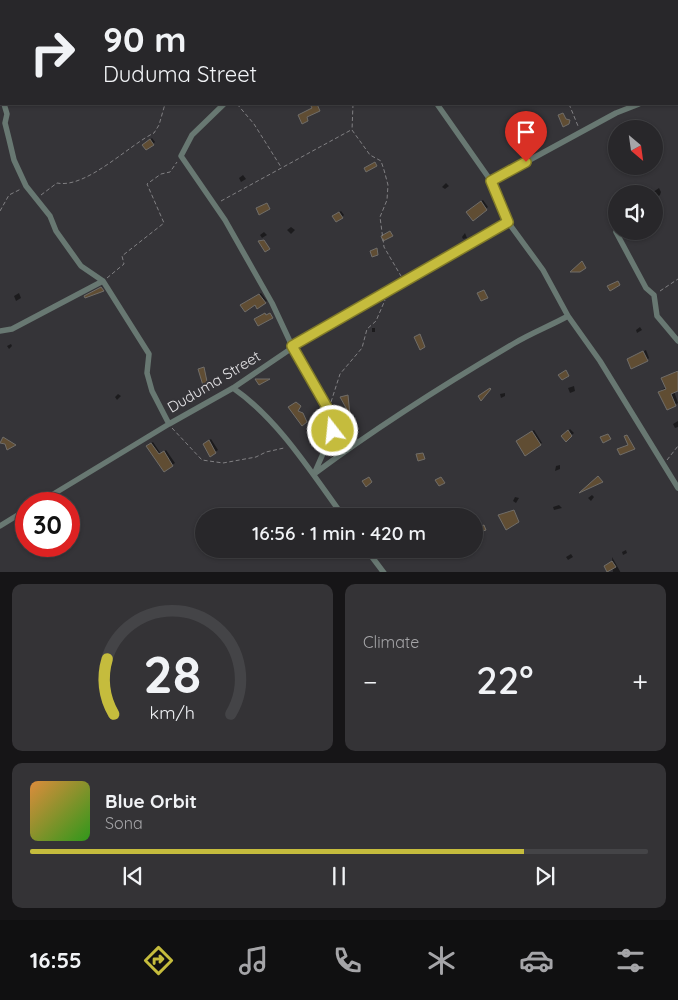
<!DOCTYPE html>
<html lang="en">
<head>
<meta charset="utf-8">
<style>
  body { margin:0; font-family:Quicksand,sans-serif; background:#343336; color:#f1f3f6; height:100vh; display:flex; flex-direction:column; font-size:19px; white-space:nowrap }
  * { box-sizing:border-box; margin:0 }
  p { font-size:16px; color:#a5a5a8 }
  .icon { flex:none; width:28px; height:28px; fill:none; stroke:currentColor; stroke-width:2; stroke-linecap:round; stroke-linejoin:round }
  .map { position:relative; height:572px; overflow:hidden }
  .side { display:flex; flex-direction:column; gap:12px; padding:12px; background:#161517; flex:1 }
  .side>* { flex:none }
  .hud { position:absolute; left:0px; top:0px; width:679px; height:105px; box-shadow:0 1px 4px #0004,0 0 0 1px #444447; background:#28272a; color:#f1f3f6; overflow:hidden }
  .needle { width:32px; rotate:151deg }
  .fabs { position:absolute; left:608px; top:120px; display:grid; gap:10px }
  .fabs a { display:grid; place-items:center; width:55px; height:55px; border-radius:50%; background:#28272a; box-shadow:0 1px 4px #0004,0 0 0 1px #444447; font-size:25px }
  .speed { position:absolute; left:15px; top:492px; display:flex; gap:10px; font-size:25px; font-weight:700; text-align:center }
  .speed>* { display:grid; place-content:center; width:65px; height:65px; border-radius:50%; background:#28272a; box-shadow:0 1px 4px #0004,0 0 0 1px #444447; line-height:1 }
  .speed .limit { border:8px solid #d22; background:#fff; color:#111 }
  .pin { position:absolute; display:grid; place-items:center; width:42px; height:42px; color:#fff; margin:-51px -21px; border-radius:50% 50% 50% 0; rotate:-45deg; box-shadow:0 0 5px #0007 }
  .pin .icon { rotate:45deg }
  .me { position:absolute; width:55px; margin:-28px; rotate:344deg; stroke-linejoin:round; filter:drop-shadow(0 0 4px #0008) }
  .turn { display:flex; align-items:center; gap:18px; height:105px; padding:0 20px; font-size:22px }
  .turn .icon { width:65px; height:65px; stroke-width:2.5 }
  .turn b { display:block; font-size:35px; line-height:42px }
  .big { font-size:38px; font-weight:600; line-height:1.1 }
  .side .tile { flex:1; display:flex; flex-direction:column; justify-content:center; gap:8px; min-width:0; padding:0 18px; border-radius:10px; background:#343336 }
  .side .dial { align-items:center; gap:0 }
  .dial svg { height:130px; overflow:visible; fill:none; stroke:#444447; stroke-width:7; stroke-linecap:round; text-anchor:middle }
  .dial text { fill:#f1f3f6; stroke:none }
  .song { display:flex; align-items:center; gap:15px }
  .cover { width:60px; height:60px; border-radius:8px; background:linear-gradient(135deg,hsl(30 70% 55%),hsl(110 70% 35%)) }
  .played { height:5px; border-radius:2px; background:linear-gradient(90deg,#c5bc3d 80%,#444447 80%) }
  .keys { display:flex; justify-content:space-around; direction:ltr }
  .heat { display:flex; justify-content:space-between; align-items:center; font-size:28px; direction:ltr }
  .side .tiles { flex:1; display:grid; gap:12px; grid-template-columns:1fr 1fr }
  .tile:last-child { grid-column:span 2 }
  .trip { position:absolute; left:195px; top:508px; width:288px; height:50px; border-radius:25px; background:#28272a; box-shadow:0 1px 4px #0004,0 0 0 1px #444447; font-weight:600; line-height:50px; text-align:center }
  .tabs { display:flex; height:80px; justify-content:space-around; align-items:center; background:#101011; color:#a5a5a8 }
  .tabs .icon { width:35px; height:35px }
  .tabs .on { color:#c5bc3d }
  .tabs b { font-size:22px; color:#f1f3f6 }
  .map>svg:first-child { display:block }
  .shadow { fill:#0007 }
  .building { fill:#604d33; stroke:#706d69 }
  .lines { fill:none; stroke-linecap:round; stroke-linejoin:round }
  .path { stroke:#818083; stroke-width:1; stroke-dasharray:4 2.5; stroke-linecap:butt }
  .minor { stroke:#687872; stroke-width:5.5 }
  .route-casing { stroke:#807a28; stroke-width:12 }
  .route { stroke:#c5bc3d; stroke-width:9 }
  .labels { text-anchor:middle; stroke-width:4; stroke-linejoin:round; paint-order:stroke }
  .street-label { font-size:15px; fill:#e3e2e5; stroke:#353438 }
</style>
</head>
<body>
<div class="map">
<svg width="678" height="573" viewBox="0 0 678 573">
  <rect width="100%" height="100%" fill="#353438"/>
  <path class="shadow" d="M152 138 155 142 153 144 146 143Z
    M514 144 520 145V146L518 149Z
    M243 175 246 179 241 182 239 178Z
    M446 183 449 186 445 189 442 187Z
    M659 188 661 192 660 195 654 200V194H650Z
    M483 200 488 207 473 219 470 210Z
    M341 211 344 215 342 217 334 216Z
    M291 227 295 230 291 234 287 230Z
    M264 232 267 235 262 238 260 235Z
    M465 233 467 238 463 239 462 237Z
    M19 293 21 298 16 301 14 296Z
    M261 293 267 301 257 307 255 304 244 303Z
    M640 327 642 330 637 333 636 330Z
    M372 328H375V332H372Z
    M11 344 12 346 9 349 7 346Z
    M646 350 649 358 647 360 628 359Z
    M678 370V390L674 391 678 403 675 405 659 392 666 387 663 379Z
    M574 386 575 391 570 393 568 388Z
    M505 393V396L501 398 500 394Z
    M118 394 121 396 117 400 115 397Z
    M678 421V427L675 428 673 424Z
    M570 429 574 433 566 440 563 436Z
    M534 430 542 443 525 454 519 440Z
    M211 439 218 450 211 455 206 442Z
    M153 442 161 454 166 450 175 463 164 470 150 444Z
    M560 465V469L555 471 556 466Z
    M592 495 594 497 591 501 588 498Z
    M515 497 519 498 516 503 513 501Z
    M559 505 562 508 554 510 553 507Z
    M375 507 378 510 374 514 371 511Z
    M626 550 627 553 623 555 622 552Z
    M571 554 573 557 568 560 566 557Z
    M612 557 621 573H613Z"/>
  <path class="building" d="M310 104H317L320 111 307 117 308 121 302 124 298 115 312 108Z
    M563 113 566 119 570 120 569 124 563 127 558 115Z
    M150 139 154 145 146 150 142 145Z
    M375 162 377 166 366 172 364 168Z
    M481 201 487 210 473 221 466 212Z
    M267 203 270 209 259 215 256 208Z
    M339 212 343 218 336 222 332 216Z
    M390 231 393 236 383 241 381 236Z
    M264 240 270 249 265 252 258 241Z
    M377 248 378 255 372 257 370 251Z
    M582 261 586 268 580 272H570Z
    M618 281 620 285 610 291 607 286Z
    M101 287 104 291 85 298 84 296Z
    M484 290 488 298 481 301 477 293Z
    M259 294 266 303 257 309 255 305 245 312 240 305Z
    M265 313 266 315 270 313 273 318 258 326 254 319Z
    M420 334 425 347 420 350 414 337Z
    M643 351 648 361 631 369 627 359Z
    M204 367 209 391 205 392 198 369Z
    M566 370 569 376 562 380 558 375Z
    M678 371V391L671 394 676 406 667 410 658 392 666 389 661 378Z
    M255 379H270L259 385Z
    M490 388 491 389 481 401 478 396Z
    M348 395 350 415 340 397Z
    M296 402 301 406 298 411 303 413 307 422 302 426 288 407Z
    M568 430 572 436 566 442 561 436Z
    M532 431 541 445 525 456 516 441Z
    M608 434 611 439 603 443 600 437Z
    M627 435 635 449 620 455 617 449 628 445 624 436Z
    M3 437 16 445 7 450 5 444 0 443Z
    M209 440 216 453 210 457 203 444Z
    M151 443 159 454 164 451 173 466 164 472 146 446Z
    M423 453 425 459 418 461 416 454Z
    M598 476 603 482 579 493Z
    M369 477 372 482 366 487 362 481Z
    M441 477 445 483 439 486 435 480Z
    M514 510 519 522 506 530 498 515Z
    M484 525 486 530 477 533 476 528Z
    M612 561 616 567 607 572 604 566Z"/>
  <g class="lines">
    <path class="path" d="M265 0V1
      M411 0V1
      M532 0 533 1
      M457 1 458 0
      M503 1 505 0
      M519 1 521 0
      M237 104 254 124 281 167
      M353 104 352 130 370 155 381 161 384 170 388 185 387 200 380 217 384 247 401 276
      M569 104 578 126
      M41 195 57 183C86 189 129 145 154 133L159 125 165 104
      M221 201 351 130
      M0 211 9 195 21 189
      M107 278 124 264 122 256 164 223 147 184 161 174 170 172 177 162
      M660 291 678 279
      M331 402 340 374 362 348 367 329 376 321 385 300
      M172 428 202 460 223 463 256 457 266 452 284 448
      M667 460 678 446"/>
    <path class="minor" d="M165 0 166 1
      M362 0 363 1
      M244 1 246 0
      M0 36 1 38
      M0 86 1 84
      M0 92 1 96
      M4 104 7 114 5 123 9 139 14 160 26 186 50 216 56 231 81 266 103 281 149 354 147 373 152 391 169 424
      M224 104 192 135 181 156 225 220 272 303 300 363 332 416 333 431 314 474
      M437 104 491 181 508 222 543 270 568 316 600 361 678 488
      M491 181 616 113 639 104
      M616 232 646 288 654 295 657 316 678 341
      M0 331 12 329 103 281
      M233 388C278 419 311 472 343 516
      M314 474C377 427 445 384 513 344 531 333 550 326 568 316
      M37 504 169 424 233 388 320 329 508 222
      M0 526 26 510
      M366 549 384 573"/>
  </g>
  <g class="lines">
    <g class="route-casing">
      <path id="route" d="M333 431 332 416 292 346 508 222 491 181 526 162"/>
    </g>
    <use href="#route" class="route"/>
  </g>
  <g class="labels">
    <g class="street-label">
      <text transform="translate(214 382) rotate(-31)" y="5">Duduma Street</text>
    </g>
  </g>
</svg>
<div class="fabs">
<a><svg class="needle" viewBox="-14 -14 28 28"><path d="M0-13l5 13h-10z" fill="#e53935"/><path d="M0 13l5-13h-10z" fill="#a5a5a8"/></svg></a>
<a><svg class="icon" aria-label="sound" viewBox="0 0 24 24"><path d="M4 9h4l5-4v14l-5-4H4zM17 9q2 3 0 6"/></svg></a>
</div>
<div class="speed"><div class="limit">30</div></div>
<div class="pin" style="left:526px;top:162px;background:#d93025"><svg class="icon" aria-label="arrive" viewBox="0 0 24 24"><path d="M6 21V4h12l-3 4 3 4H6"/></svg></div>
<svg class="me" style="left:333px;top:431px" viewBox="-20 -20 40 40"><circle r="17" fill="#c5bc3d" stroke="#fff" stroke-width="3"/><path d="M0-11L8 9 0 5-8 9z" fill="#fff"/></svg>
<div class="trip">16:56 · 1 min · 420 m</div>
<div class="hud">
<div class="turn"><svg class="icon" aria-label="right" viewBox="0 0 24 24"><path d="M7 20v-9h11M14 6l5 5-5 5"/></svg><div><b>90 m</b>Duduma Street</div></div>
</div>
</div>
<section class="side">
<div class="tiles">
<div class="tile dial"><svg viewBox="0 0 100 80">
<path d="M14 69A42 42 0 1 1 86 69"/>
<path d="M14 69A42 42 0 0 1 10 35" stroke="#c5bc3d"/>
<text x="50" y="56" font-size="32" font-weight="700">28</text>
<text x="50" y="72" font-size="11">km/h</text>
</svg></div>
<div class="tile"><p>Climate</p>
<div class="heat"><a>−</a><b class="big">22°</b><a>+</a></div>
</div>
<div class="tile">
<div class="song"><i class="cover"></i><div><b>Blue Orbit</b><p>Sona</p></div></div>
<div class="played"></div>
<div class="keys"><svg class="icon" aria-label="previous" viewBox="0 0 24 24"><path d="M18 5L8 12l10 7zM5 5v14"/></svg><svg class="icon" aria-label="pause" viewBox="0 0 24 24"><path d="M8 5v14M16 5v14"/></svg><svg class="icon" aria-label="next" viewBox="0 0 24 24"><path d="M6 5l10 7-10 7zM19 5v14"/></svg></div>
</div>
</div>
</section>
<nav class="tabs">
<b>16:55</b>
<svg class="icon on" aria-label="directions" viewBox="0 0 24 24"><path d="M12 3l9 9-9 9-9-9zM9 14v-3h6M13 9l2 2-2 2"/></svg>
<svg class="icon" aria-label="music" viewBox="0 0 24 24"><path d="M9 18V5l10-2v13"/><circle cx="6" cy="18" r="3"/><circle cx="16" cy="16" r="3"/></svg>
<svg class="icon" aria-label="phone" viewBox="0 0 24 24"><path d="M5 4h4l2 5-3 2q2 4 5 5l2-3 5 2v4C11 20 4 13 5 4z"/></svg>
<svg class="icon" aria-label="climate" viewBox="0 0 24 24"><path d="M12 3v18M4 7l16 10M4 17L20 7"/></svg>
<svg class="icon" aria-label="car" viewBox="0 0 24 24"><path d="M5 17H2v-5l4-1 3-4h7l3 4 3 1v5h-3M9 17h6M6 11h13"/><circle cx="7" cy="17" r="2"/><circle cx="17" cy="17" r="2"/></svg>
<svg class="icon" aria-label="filters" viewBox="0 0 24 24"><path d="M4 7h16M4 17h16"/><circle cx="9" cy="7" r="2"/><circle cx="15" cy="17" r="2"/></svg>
</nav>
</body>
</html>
